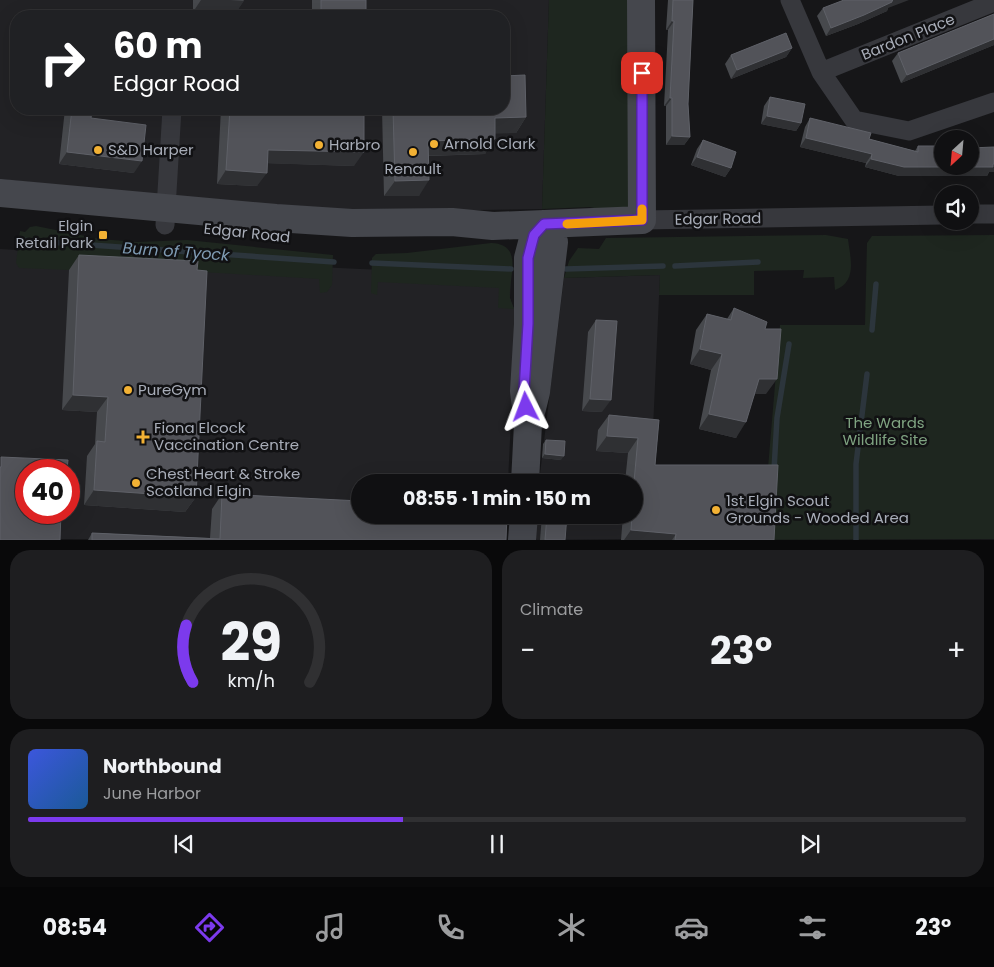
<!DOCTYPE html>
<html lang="en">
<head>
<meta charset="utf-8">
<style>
  body { margin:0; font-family:Poppins,sans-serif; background:#1e1e20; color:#f1f3f6; height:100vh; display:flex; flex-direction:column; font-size:19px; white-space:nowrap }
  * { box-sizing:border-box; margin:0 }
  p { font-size:16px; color:#9c9d9f }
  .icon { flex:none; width:28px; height:28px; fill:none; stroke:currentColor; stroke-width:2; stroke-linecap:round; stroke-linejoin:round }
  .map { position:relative; height:540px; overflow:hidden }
  .sheet { display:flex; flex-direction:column; gap:10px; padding:10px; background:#09090a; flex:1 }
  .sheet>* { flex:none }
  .hud { position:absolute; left:10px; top:10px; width:500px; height:105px; border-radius:20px; box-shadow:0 5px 20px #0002,0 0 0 1px #303032; background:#202124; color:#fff; overflow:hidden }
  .needle { width:32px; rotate:206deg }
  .tools { position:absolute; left:934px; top:130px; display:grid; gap:10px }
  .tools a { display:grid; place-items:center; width:45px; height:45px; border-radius:50%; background:#101012; box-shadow:0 5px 20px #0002,0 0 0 1px #303032; font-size:25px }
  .speed { position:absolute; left:15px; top:459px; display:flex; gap:10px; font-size:25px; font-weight:700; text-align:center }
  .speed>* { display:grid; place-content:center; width:65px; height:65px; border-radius:50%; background:#101012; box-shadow:0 5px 20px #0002,0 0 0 1px #303032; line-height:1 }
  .speed .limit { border:8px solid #d22; background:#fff; color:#111 }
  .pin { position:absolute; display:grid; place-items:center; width:42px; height:42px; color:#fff; margin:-21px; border-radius:10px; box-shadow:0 2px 8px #0006 }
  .me { position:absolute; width:55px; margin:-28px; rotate:357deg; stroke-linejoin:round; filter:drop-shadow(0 0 4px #0008) }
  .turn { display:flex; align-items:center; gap:18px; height:105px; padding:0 20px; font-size:22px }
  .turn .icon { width:65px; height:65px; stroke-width:2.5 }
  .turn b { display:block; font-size:35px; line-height:42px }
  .big { font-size:38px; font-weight:700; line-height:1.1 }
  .sheet .widget { flex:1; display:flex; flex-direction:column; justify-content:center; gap:8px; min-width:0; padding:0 18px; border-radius:20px; background:#1e1e20 }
  .sheet .dial { align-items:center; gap:0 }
  .dial svg { height:130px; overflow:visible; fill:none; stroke:#303032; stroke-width:7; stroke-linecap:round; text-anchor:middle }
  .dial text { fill:#f1f3f6; stroke:none }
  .song { display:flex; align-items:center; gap:15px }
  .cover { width:60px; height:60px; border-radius:8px; background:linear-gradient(135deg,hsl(230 70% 55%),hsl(210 70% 35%)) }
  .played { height:5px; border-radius:2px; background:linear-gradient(90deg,#7c3aed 40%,#303032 40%) }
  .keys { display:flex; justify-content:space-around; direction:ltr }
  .heat { display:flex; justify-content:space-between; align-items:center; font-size:28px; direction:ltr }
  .sheet .tiles { flex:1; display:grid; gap:10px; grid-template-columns:1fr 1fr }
  .widget:last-child { grid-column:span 2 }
  .trip { position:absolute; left:351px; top:474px; width:292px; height:50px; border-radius:25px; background:#101012; box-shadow:0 5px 20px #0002,0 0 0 1px #303032; font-weight:700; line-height:50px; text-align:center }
  .dock { display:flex; height:80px; justify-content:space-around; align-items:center; background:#060607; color:#9c9d9f }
  .dock .icon { width:35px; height:35px }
  .dock .on { color:#7c3aed }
  .dock b { font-size:22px; color:#f1f3f6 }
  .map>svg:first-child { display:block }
  .built { fill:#222225; fill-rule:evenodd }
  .green { fill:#1e261f }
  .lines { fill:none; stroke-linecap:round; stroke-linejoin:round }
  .stream { stroke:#2c353c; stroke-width:5.5 }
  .street { stroke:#37383d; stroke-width:19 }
  .secondary { stroke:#45474d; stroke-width:28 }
  .wall { fill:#47494d }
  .shaded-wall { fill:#2f3033 }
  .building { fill:#525359; stroke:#5f6168 }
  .route-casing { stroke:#51269a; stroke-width:12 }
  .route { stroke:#7c3aed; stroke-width:9 }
  .slow { stroke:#f59e0b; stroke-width:9 }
  .poi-dot { fill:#f2b134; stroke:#111113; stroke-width:2 }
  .labels { text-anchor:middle; stroke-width:5; stroke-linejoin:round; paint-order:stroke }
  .street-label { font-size:15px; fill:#a8adb8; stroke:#111113 }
  .poi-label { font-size:15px; fill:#a8adb8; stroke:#111113; text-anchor:start }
  .park-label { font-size:15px; fill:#7fa381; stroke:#111113 }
  .water-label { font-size:16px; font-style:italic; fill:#7f9bb3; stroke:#111113 }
</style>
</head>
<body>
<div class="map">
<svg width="994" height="540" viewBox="0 0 994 540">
  <rect width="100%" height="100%" fill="#161618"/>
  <path class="built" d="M0 0H549L542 209 353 212 231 203 0 179ZM16 16H504V109H16Z
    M0 249 191 261 511 276 510 298 516 314 508 482H360V515H507L505 539H0ZM26 470H69V512H26Z
    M660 275 648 539 532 540 534 515H635V482H539L564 278Z"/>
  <path class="green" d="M549 0H641L642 220 590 207 542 209Z
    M36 226 100 239 137 242 187 240 333 255 332 285 327 292 320 293 319 279 202 272 197 268 69 270 19 268 16 263 20 231 25 232 30 227Z
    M826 235 848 239C850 257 858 282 835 290L834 277 803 278 804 270 754 271V295H659L660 275 564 278 569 261 578 248 599 249 606 238Z
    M994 235V539L649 540 767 480 780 325H865L867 243 872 236Z
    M491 243C525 244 508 279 510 298 511 302 513 306 514 309L498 308 499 288 378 282 377 295 371 293 372 258 376 254 407 253Z"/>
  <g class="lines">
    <path class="stream" d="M19 240 334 262
      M372 263 511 269
      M675 266 758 262
      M566 269 663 266
      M872 330 876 284
      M774 470 777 418 789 344
      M856 540V464L867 374"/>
    <path class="street" d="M790 0 821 72 854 120 909 131 994 102
      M821 72 994 2
      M970 214H994
      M642 220 942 215
      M165 225 172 109"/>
    <path class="secondary" d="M0 193 276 218 352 223 452 222 493 226 642 220 641 0
      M525 482 528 424 524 391 528 324V258L534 235 544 224 554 242 536 392 528 424
      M522 540 524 515"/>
  </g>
  <path class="wall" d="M193 0H244L234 15 193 12Z
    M312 0H366V16H312Z
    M668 0H693L688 104 690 137 684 145H666V106H664L668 30H666Z
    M823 8H888L887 11 858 24 826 36 817 16Z
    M994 14V45L901 83 892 61 898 53Z
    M792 48 786 57 731 79 725 64 731 55Z
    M770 97 801 123 796 131 761 124 764 106Z
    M65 109H92L91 118 134 173 59 164Z
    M221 109H364L354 166 267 163 257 186 217 184Z
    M382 109H504L526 117 516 133H495L485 154 429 156 419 196H384Z
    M810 118 869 139 915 151 918 146 989 172 987 176H899L865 167 866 163 800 147 805 127Z
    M703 140 731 168 725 177 691 165 697 149Z
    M79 255 197 270 196 497 185 512 84 505 87 456 95 444 97 412 62 410 69 270Z
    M734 308 765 329 766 394H755L736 438 699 429 711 370 690 364 696 330 707 314 727 319Z
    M596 320 602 412 582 411 588 332Z
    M609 415 659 420 655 465 774 540H621L623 515H635V482H625L628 453 596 451 598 430Z
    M546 440 561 460 542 458 543 444Z
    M222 494 506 540H88L92 533 210 538 212 509Z
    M542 515H567L565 540H540Z"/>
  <path class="shaded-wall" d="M201 0H230L244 1 234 15 193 12Z
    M893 0H909L888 8 887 11 858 24 826 36 831 28Z
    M672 21H674L668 30H666Z
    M994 39V45L901 83 907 75Z
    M792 48 786 57 731 79 737 70Z
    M670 98H672L666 106H664Z
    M135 109H154L152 111 134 110Z
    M767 116 801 123 796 131 761 124Z
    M526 117 516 133 484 134 495 118Z
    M672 136 690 137 684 145H666Z
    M806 138 872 154 866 163 800 147Z
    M495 139 485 154 418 156 428 141Z
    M268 150 364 152 354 166 258 163Z
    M67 152 142 161 134 173 59 164Z
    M697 157 731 168 725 177 691 165Z
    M871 159 994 164V172H989L987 176H899L865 167Z
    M226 170 267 173 257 186 217 184Z
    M429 180 419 196H384L395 181Z
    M700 349 722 354 711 370 690 364Z
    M759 379H777L766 394H748Z
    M73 395 108 397 97 412 62 410Z
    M590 399 611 400 602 412 582 411Z
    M709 414 746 422 736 438 699 429Z
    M607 436 638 438 628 453 596 451Z
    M545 454 564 456 561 460 542 458Z
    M94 490 196 497 185 512 84 505Z
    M631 530 676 534 672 540H624Z"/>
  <path class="building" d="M321 0H366V16H321Z
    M673 0H693L688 104 690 137 672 136V98H670L674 21H672Z
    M844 0H893L892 1V2L864 15 831 28 823 8Z
    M994 14V39L907 75 898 53Z
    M786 33 792 48 737 70 731 55Z
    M525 75 526 117 495 118V139L428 141 429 180 395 181 393 109H504V76Z
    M770 97 805 104 801 123 767 116Z
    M72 109H92L91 118 146 125 142 161 67 152Z
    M230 109H364V152L268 150 267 173 226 170Z
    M810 118 871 133 869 139 918 152V146H942V166H970V148L994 147V164H993V167H904L871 159 872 154 806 138Z
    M703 140 736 152 731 168 697 157Z
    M79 255 198 261 197 270 207 271 196 497 94 490 97 441 105 442 108 397 73 395Z
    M734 308 767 322 765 329H781L777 379H759L746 422 709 414 722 354 700 349 707 314 731 320Z
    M596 320 617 321 611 400 590 399Z
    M609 415 659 420 655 465H778L774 540H675L676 534 631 530 632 515H635L634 482 638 438 607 436Z
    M546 440 565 441 564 456 545 454Z
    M1 457 68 460 67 470H26V512H61L60 540H0V467H1Z
    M222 494 360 501V515H507L506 540H92V533L220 539Z
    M547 515H567L565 540H545Z"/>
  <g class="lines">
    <g class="route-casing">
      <path id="route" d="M526 407 524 391 528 324V258L534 235 544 224 642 220V73"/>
    </g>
    <use href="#route" class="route"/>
    <path class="slow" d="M567 224 642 220V209"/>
  </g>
  <g class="poi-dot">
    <circle cx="434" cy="144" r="5"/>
    <circle cx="319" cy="145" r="5"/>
    <circle cx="98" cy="150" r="5"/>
    <circle cx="413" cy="152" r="5"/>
    <rect x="98" y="230" width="10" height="10" rx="2.5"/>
    <circle cx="128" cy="390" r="5"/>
    <path d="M140.5 429.5h5v5h5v5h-5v5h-5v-5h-5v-5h5z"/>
    <circle cx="136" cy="483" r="5"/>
    <circle cx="716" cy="510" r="5"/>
  </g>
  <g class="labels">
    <g class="street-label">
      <text transform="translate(908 37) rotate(-22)" y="5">Bardon Place</text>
      <text transform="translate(718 219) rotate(-1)" y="5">Edgar Road</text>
      <text transform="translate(247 233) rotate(6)" y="5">Edgar Road</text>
    </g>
    <g class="poi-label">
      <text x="444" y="149">Arnold Clark</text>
      <text x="329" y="150">Harbro</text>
      <text x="108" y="155">S&amp;D Harper</text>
      <text x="413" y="174" text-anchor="middle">Renault</text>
      <text x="93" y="231" text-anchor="end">Elgin<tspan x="93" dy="17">Retail Park</tspan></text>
      <text x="138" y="395">PureGym</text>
      <text x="154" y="433">Fiona Elcock<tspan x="154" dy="17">Vaccination Centre</tspan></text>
      <text x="146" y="479">Chest Heart &amp; Stroke<tspan x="146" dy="17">Scotland Elgin</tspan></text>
      <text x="726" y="506">1st Elgin Scout<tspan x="726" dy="17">Grounds - Wooded Area</tspan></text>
    </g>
    <g class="park-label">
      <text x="885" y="428">The Wards<tspan x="885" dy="17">Wildlife Site</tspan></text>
    </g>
    <g class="water-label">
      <text transform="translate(176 251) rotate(4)" y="6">Burn of Tyock</text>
    </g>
  </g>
</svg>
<div class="tools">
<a><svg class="needle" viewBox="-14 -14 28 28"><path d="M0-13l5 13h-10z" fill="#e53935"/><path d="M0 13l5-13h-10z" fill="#9c9d9f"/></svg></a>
<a><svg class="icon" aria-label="sound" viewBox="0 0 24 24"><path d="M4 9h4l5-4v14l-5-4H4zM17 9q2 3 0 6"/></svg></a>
</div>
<div class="speed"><div class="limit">40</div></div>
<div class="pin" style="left:642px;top:73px;background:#d93025"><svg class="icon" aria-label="arrive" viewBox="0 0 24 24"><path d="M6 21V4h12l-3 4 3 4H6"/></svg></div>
<svg class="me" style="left:526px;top:407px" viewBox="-20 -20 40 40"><path d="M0-17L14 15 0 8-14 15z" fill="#7c3aed" stroke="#fff" stroke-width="4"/></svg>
<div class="trip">08:55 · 1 min · 150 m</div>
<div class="hud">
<div class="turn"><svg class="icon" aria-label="right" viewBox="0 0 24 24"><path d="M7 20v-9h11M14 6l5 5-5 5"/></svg><div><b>60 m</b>Edgar Road</div></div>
</div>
</div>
<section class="sheet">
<div class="tiles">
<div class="widget dial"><svg viewBox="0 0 100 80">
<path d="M14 69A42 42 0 1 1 86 69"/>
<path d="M14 69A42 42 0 0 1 10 34" stroke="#7c3aed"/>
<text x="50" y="56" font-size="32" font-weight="700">29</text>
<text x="50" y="72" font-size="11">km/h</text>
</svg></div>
<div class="widget"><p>Climate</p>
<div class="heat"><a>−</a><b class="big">23°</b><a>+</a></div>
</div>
<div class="widget">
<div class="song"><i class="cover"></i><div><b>Northbound</b><p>June Harbor</p></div></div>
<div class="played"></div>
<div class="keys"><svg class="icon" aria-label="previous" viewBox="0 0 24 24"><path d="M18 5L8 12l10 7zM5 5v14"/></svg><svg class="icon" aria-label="pause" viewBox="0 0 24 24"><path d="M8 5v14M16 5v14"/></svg><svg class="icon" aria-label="next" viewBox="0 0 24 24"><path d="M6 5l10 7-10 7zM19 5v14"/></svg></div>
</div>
</div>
</section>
<nav class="dock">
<b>08:54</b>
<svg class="icon on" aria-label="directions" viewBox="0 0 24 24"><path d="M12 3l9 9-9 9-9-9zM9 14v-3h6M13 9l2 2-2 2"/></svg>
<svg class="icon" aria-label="music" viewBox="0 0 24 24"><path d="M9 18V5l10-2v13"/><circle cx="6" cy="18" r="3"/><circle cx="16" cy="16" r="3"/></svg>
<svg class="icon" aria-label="phone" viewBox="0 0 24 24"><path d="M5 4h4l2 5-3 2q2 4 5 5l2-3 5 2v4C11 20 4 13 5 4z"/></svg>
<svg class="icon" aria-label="climate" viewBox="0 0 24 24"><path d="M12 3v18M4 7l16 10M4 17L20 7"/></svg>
<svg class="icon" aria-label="car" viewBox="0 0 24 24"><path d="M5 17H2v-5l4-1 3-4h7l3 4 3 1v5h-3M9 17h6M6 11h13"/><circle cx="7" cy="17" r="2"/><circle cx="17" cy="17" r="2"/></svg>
<svg class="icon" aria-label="filters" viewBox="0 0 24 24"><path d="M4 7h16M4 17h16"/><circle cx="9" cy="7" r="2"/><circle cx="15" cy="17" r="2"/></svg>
<b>23°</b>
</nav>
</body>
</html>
